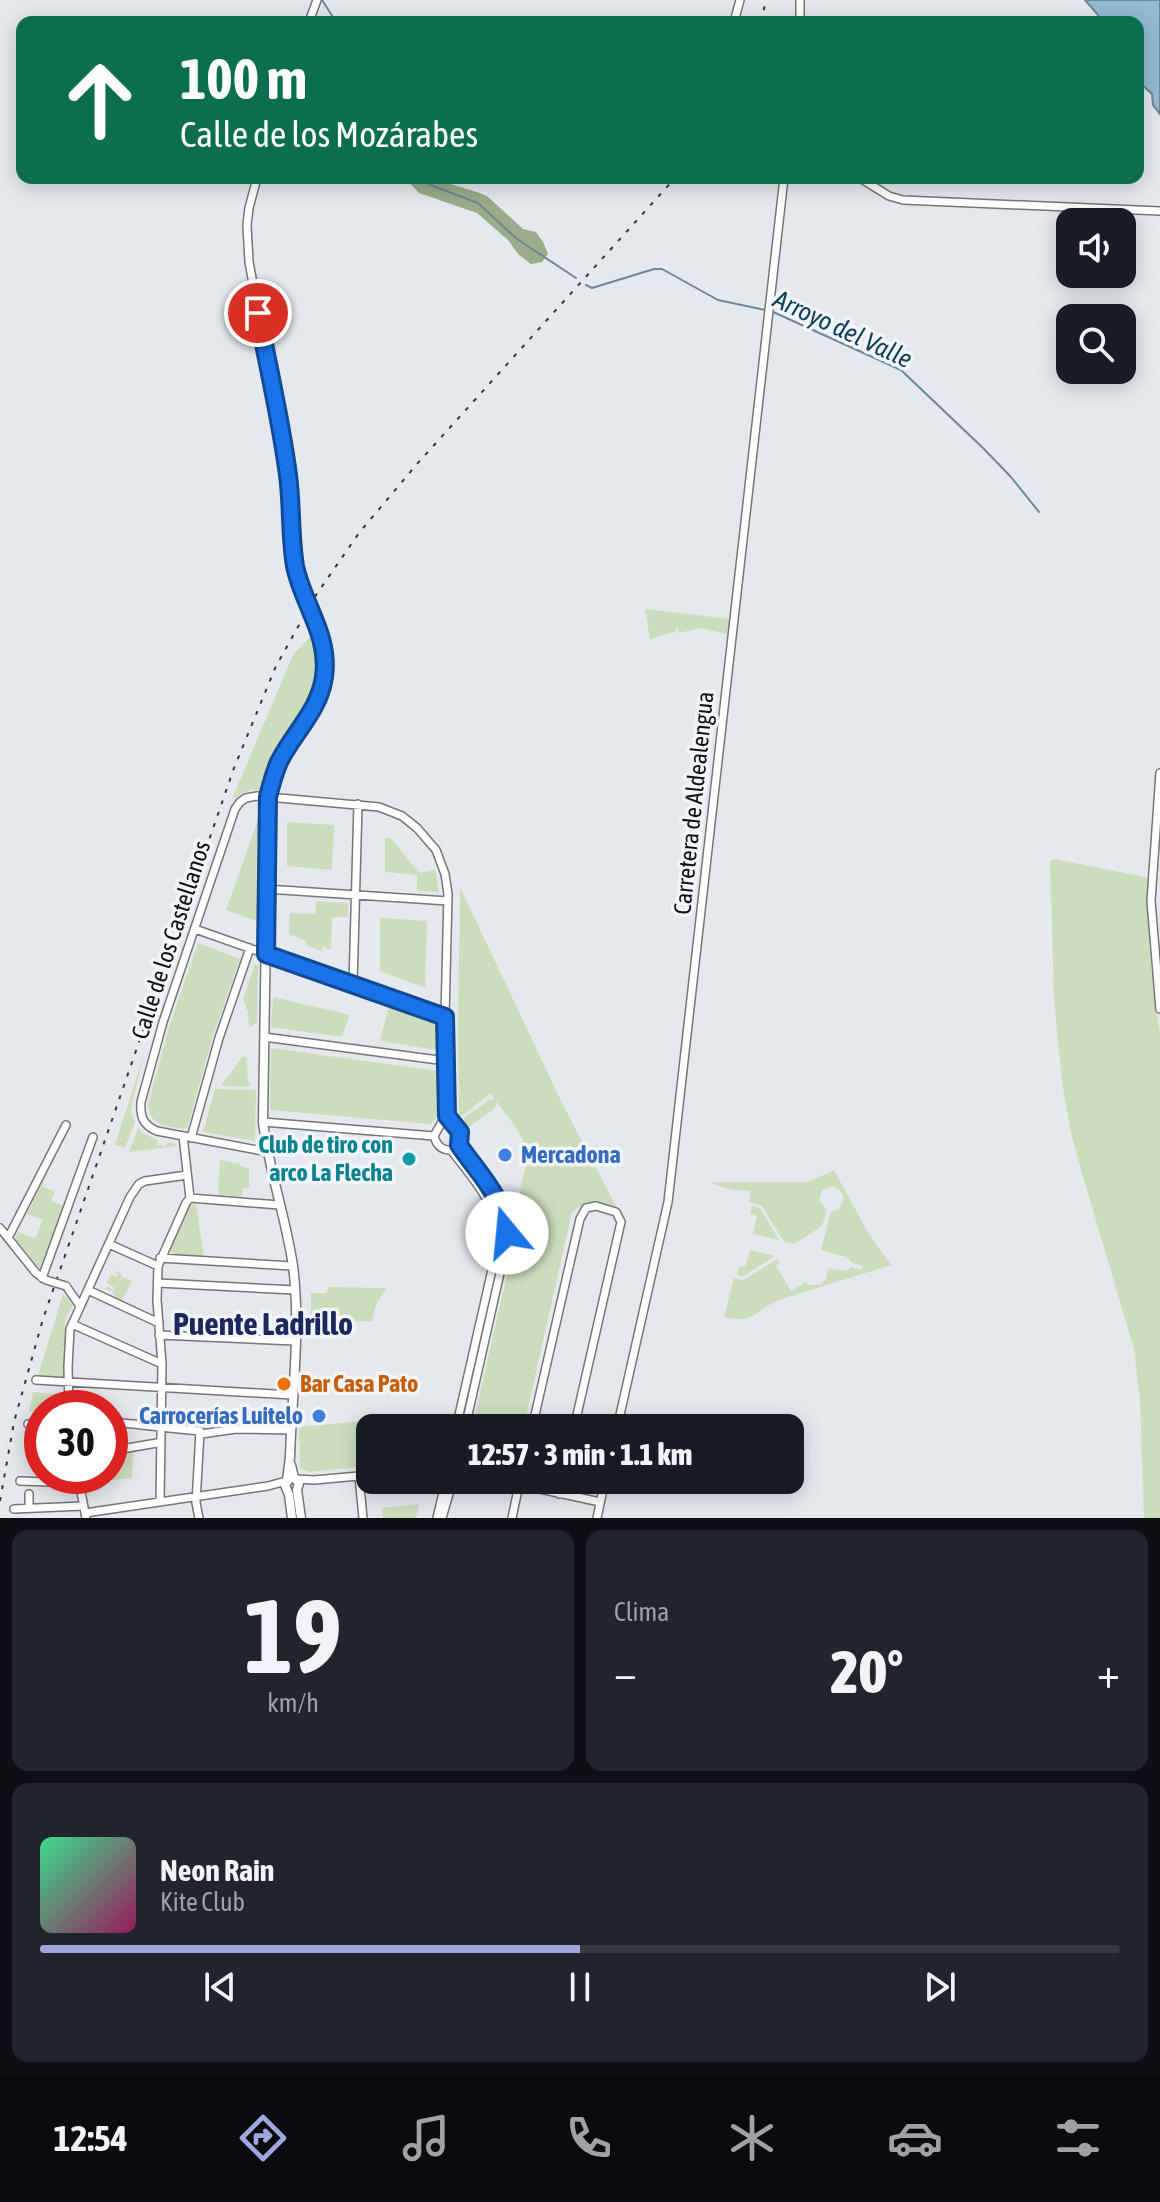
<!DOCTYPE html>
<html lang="es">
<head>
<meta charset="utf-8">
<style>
  body { margin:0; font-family:"Asap Condensed",sans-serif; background:#20242c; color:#f1f3f6; height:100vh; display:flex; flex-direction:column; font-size:30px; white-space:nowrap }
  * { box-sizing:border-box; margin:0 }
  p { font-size:26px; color:#9ea1a6 }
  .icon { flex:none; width:44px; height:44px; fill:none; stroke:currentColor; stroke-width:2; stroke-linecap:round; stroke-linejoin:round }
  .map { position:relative; height:1518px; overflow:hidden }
  .drawer { display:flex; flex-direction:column; gap:12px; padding:12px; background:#0d0f14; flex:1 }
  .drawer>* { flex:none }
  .guide { position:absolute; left:16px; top:16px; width:1128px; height:168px; border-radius:16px; box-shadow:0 4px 20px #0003; background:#0b6e4f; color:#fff; overflow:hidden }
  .fabs { position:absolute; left:1056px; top:208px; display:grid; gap:16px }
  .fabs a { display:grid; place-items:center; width:80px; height:80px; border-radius:16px; background:#171b24; box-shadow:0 4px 20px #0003; font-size:40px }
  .speed { position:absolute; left:24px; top:1390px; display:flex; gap:16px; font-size:40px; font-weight:700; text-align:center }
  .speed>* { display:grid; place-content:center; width:104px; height:104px; border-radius:50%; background:#171b24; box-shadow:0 4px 20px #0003; line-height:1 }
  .speed .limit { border:12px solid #d22; background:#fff; color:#111 }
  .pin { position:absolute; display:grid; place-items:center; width:68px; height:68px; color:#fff; margin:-34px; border:4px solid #fff; border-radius:50%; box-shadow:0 2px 8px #0007 }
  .me { position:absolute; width:88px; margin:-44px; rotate:343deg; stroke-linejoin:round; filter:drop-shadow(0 0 6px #0008) }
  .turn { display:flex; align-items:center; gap:28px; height:168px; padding:0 32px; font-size:36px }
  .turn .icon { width:104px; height:104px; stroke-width:2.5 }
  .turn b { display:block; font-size:56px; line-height:68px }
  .big { font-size:60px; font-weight:800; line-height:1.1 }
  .drawer .tile { flex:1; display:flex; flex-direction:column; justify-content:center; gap:12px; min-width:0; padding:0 28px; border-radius:16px; background:#20242c }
  .drawer .dial { align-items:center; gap:0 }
  .dial b { font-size:104px; line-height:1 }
  .song { display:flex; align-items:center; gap:24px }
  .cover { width:96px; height:96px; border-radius:12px; background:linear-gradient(135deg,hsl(150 70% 55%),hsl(330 70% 35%)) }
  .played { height:8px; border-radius:4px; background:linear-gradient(90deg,#9ea7dd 50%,#363941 50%) }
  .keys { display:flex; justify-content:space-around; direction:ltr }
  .heat { display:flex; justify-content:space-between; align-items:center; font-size:44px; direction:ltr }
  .drawer .tiles { flex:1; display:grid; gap:12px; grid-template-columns:1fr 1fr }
  .tile:last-child { grid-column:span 2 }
  .trip { position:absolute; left:356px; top:1414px; width:448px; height:80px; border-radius:16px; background:#171b24; box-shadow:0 4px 20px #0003; font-weight:800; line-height:80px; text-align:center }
  .dock { display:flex; height:128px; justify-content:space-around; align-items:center; background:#090b0e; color:#9ea1a6 }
  .dock .icon { width:56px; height:56px }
  .dock .selected { color:#9ea7dd }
  .dock b { font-size:36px; color:#f1f3f6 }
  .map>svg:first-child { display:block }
  .green { fill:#ccddbc }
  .forest { fill:#9aac8a }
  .water { fill:#95bad1; stroke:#6d8798; stroke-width:2 }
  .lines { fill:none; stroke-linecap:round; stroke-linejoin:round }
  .stream { stroke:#6d8798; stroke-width:2 }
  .minor-casing { stroke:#73767a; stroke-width:10 }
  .major-casing { stroke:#73767a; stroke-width:11 }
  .minor { stroke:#fff; stroke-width:7 }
  .major { stroke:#fff; stroke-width:8 }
  .rail { stroke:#343738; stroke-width:2; stroke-dasharray:4 8; stroke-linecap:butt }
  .minor-bridge-casing { stroke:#73767a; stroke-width:10; stroke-linecap:butt }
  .minor-bridge { stroke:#fff; stroke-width:7 }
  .route-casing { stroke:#114b97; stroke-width:20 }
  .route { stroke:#1a73e8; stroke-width:14 }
  .shop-dot { fill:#3f7fe0; stroke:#f2f6fb; stroke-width:3 }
  .culture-dot { fill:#0f9aa8; stroke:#f2f6fb; stroke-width:3 }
  .food-dot { fill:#e8710a; stroke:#f2f6fb; stroke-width:3 }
  .labels { text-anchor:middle; stroke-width:7; stroke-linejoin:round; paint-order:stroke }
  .street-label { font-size:24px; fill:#0f1112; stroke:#f2f6fb }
  .culture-label { font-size:24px; font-weight:bold; fill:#0d838f; stroke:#f2f6fb; text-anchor:end }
  .shop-label { font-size:24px; font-weight:bold; fill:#366cbe; stroke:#f2f6fb; text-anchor:start }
  .food-label { font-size:24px; font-weight:bold; fill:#c56008; stroke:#f2f6fb; text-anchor:start }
  .water-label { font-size:26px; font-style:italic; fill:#114059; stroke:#f2f6fb }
  .district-label { font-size:32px; font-weight:bold; fill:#1d275f; stroke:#f2f6fb }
</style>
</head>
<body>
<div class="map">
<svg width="1160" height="1518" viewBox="0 0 1160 1518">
  <rect width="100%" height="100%" fill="#e5e9ee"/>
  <path class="green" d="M645 609 730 619 727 634 700 628 679 633 677 625 675 632 650 639Z
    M317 633 321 664 318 690 312 704 301 723 281 751 265 788 262 791 251 789 232 799 293 655 311 636Z
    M261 811 259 922 226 910Z
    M287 822 334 825 332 870 287 866Z
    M385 837 392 839 419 873 435 870 439 892 417 891V875L385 872Z
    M1054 859 1149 878C1147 930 1151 982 1160 1033V1518H1144L1140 1401 1134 1349 1084 1180 1071 1133 1062 1082 1054 999 1050 861Z
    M460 887 562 1103 616 1206 587 1202 572 1212 524 1426 475 1415 522 1209C514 1192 529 1171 526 1152 522 1130 508 1119 497 1102L494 1109 470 1126 464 1124V1118L489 1100H495L491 1093 459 1118 458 1029Z
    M316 901 348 903V917H332L331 950 323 947 321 951 306 945V941L289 934 290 913 315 914Z
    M380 918 427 921 425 988 380 971Z
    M198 943 240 959 213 1036 187 1129C168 1126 149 1128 148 1104L170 1024Z
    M255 964 258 965 257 1022 249 1028 248 1012 243 999Z
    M273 997 350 1015 342 1037 271 1027Z
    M389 1006 437 1024V1050L380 1041Z
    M271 1048 438 1071V1117L430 1124 270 1110Z
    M144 1054 132 1104 131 1112 135 1122 125 1148 115 1145Z
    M242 1057H246L248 1080 251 1087 221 1086Z
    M215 1089 256 1090 255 1141 203 1132Z
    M138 1128 143 1133 157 1140V1145L166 1146 167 1142 176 1144 177 1146 129 1152Z
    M220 1160 241 1164 240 1166 249 1168V1188H243L242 1197 218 1195Z
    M834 1170 867 1231 891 1265 779 1300C753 1312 754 1324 724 1317L734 1278 743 1280 778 1259 780 1263 776 1266 791 1291 803 1284 805 1281 809 1285H820L826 1279 828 1268 846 1271 851 1267 862 1270 863 1266 852 1263 847 1257 821 1250 831 1211 838 1210C847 1200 844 1190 832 1186L822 1190 819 1201 827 1210 822 1226 794 1244 784 1242 762 1206 749 1202 751 1191 728 1189 709 1182H808Z
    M45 1178 43 1187 55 1191 51 1201 64 1206 44 1267 39 1269 15 1239 18 1232 35 1238 43 1220 27 1214Z
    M191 1204 196 1205 204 1258 176 1256 169 1249 188 1206Z
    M752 1206 760 1208 779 1240 753 1234 757 1216 750 1214Z
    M750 1250 775 1256 742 1277 737 1275 739 1266 745 1267Z
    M113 1270 122 1274 121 1276 132 1281 121 1303 113 1300 115 1296 113 1294 114 1291 106 1289 107 1286 114 1290 115 1288 107 1283 111 1274 116 1277 118 1275Z
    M328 1287 386 1288 376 1305 372 1321 311 1323V1293H327Z
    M63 1294 73 1305 65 1320V1381L37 1379Z
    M33 1392 65 1395V1408H42V1412L29 1411Z
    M402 1417 405 1428H370V1466L308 1472 300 1468 299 1427Z
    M133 1451 132 1478 113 1480 110 1454Z
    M419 1504 416 1518H383L382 1508Z"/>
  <path class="forest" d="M405 178H438L447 183 477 192 487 196 523 229 536 232 543 242 548 254 542 262 531 264 518 254 508 240 477 213 419 193Z"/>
  <path class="water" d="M1085 0H1160V114L1153 105 1152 94 1138 81V22H1104Z"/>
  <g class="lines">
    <path class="stream" d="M322 0 336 22
      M422 178 430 185 478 203 517 239 576 278
      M586 285 592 288 654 269H662L718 300 765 310
      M771 311 901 370 983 448 1011 477 1039 512"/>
    <g class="minor-casing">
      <path id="minor" d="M800 0V22
        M309 22 317 0
        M734 22 740 0
        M257 178 249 208 247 225 249 262 287 466 293 549 300 584
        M860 178 889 196 903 200 1160 211
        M1160 773 1151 901 1160 1009
        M268 797C282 729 341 712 321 632
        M266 889 448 901
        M195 929 445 1017
        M353 985 358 804
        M264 1037 446 1061
        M263 1122 434 1136
        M191 1138 219 1038 250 948
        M459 1145C482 1181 512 1203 505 1251L465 1428
        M451 1150C474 1180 501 1207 497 1248L456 1428
        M268 1152 157 1131C143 1125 140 1117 141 1102L163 1022 235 809 240 802 246 798 257 796 379 807 402 816 417 828 436 850 445 874 448 894 445 1017 447 1113 434 1136C440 1160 468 1149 460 1132 458 1126 450 1120 447 1116
        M190 1198 279 1205
        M0 1228 36 1273 46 1280
        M8 1238 66 1125
        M109 1244 158 1266
        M160 1258 292 1266
        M42 1278 93 1137
        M158 1283 295 1290
        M66 1286 80 1306
        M88 1290 159 1323
        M72 1324 162 1364
        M159 1335 295 1341
        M36 1380 292 1395
        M69 1408 68 1367 70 1329 130 1197 139 1184 145 1181 187 1175
        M110 1422C141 1424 170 1429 200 1431L196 1503 199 1518
        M28 1424 42 1425
        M532 1428 580 1219 586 1208 596 1206 616 1212 621 1222 574 1428
        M617 1428 668 1202 784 178
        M201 1434 236 1429 291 1430
        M110 1451 157 1443
        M78 1476 86 1518
        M359 1476 363 1518
        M296 1479 314 1480 370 1475
        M498 1480 600 1502
        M20 1481 79 1483
        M29 1494V1508
        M559 1494 562 1480
        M160 1502 162 1364 157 1300 158 1266 186 1203 190 1198 183 1136
        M14 1509 83 1506
        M85 1513 268 1486 286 1481
        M437 1518 446 1480
        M442 1518 453 1480
        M512 1518 520 1480
        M597 1518 605 1480"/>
    </g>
    <g class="major-casing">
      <path id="major" d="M268 797 263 1122C269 1171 286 1218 293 1266 301 1328 292 1394 290 1457L287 1480
        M291 1465 294 1478 299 1483 297 1490 301 1518
        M290 1478 285 1485 289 1495 292 1518"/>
    </g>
    <use href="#minor" class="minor"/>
    <use href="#major" class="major"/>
    <path class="rail" d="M761 22 766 0
      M0 1501 14 1422 43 1319 234 768 276 666 316 595 359 533 417 464 675 178"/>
    <g class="minor-bridge-casing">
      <path id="minor-bridge" d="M300 584 321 632
        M46 1280 66 1286"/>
    </g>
    <use href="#minor-bridge" class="minor-bridge"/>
  </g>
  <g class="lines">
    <g class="route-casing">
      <path id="route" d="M258 313C268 367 281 421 288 475 292 505 290 536 295 566 303 605 330 635 324 677 319 711 294 732 279 762 274 773 271 785 268 797L266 954 445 1017 447 1116 460 1132 459 1145C478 1173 504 1197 507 1233"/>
    </g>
    <use href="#route" class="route"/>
  </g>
  <g class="shop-dot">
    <circle cx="505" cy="1155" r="8"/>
    <circle cx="319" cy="1416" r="8"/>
  </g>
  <circle class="culture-dot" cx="409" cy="1159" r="8"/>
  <circle class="food-dot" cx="284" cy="1384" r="8"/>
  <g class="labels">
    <g class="street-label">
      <text transform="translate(694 803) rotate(-84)" y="8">Carretera de Aldealengua</text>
      <text transform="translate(171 940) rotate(-72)" y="8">Calle de los Castellanos</text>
    </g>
    <g class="culture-label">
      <text x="393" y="1153">Club de tiro con<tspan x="393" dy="28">arco La Flecha</tspan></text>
    </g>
    <g class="shop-label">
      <text x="521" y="1163">Mercadona</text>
      <text x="303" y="1424" text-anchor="end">Carrocerías Luitelo</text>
    </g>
    <g class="food-label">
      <text x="300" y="1392">Bar Casa Pato</text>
    </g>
    <g class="water-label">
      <text transform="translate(843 329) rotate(25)" y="9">Arroyo del Valle</text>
    </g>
    <g class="district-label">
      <text x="263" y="1335">Puente Ladrillo</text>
    </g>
  </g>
</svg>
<div class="fabs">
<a><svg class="icon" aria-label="sound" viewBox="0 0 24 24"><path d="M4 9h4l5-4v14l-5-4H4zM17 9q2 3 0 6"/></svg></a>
<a><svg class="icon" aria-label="search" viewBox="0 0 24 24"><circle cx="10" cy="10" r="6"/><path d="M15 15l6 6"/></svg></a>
</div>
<div class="speed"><div class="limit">30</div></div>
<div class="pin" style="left:258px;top:313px;background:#d93025"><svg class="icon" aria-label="arrive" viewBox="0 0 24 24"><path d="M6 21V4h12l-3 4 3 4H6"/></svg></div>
<svg class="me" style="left:507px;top:1233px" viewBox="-20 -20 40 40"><circle r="19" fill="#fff"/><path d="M0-13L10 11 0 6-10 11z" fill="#1a73e8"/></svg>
<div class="trip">12:57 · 3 min · 1.1 km</div>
<div class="guide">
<div class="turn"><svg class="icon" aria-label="ahead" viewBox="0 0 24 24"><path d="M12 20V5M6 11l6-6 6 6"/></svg><div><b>100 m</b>Calle de los Mozárabes</div></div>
</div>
</div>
<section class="drawer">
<div class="tiles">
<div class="tile dial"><b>19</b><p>km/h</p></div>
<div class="tile"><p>Clima</p>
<div class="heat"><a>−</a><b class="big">20°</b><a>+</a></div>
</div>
<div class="tile">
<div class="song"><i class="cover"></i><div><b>Neon Rain</b><p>Kite Club</p></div></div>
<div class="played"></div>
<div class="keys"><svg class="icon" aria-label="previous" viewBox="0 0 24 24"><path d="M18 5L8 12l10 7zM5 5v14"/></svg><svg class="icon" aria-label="pause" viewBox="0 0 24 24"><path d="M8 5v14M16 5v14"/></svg><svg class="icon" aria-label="next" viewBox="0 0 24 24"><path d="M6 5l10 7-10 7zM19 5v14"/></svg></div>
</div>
</div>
</section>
<nav class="dock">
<b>12:54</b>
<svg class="icon selected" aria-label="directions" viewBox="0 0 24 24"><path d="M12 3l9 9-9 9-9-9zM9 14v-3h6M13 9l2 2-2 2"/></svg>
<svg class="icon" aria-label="music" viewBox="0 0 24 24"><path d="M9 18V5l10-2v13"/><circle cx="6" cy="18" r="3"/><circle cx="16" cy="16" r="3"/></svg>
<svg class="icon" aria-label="phone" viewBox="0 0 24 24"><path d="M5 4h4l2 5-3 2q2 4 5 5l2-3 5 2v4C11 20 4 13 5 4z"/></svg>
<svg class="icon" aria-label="climate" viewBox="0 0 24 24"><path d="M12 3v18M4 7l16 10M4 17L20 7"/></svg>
<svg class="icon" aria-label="car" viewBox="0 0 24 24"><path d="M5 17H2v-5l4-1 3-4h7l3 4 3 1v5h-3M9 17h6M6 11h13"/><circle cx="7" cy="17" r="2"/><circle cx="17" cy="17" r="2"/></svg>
<svg class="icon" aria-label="filters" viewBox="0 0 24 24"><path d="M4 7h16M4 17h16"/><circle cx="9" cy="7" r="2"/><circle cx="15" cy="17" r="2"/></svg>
</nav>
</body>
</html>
